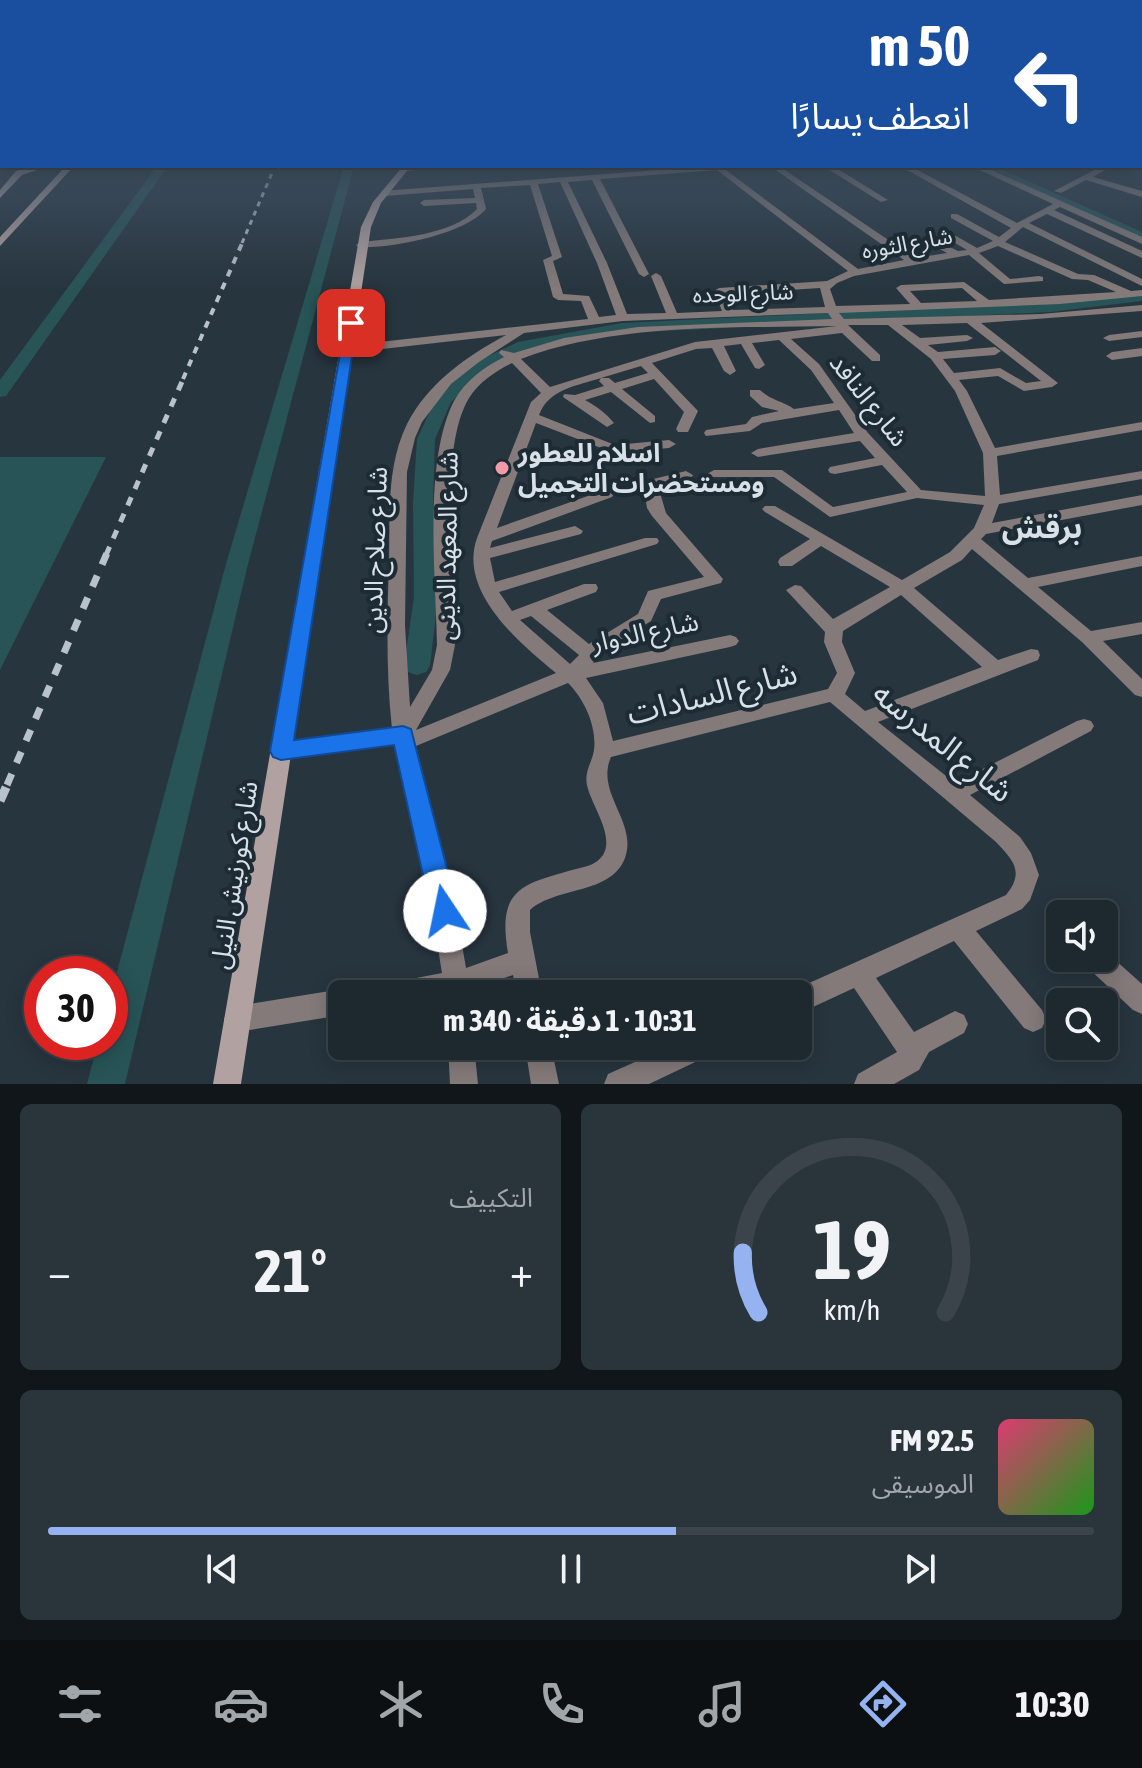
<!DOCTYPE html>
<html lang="ar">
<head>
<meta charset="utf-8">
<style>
  body { margin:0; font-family:"Asap Condensed","Noto Sans Arabic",sans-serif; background:#2a343b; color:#f1f3f6; direction:rtl; height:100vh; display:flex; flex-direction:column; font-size:30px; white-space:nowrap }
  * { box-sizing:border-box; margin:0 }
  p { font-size:26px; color:#a0a6aa }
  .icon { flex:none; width:44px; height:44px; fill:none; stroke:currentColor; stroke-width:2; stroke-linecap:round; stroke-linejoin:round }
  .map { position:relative; height:1084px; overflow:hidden; direction:ltr }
  .drawer { display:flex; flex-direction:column; gap:20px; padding:20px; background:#10161a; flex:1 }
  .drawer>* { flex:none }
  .guide { position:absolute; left:0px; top:0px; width:1142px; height:168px; box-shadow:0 4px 20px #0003,0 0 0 2px #3b444b; direction:rtl; background:#1a4fa0; color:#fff; overflow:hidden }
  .controls { position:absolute; left:1046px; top:900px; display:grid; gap:16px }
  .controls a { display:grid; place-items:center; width:72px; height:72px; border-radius:12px; background:#1d282f; box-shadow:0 4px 20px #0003,0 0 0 2px #3b444b; font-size:40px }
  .speed { position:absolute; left:24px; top:956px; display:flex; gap:16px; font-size:40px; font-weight:700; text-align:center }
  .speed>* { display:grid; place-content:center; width:104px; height:104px; border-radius:50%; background:#1d282f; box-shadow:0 4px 20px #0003,0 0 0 2px #3b444b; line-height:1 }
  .speed .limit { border:12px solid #d22; background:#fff; color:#111 }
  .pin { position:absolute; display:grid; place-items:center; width:68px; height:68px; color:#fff; margin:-34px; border-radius:16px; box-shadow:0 4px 12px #0006 }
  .me { position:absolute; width:88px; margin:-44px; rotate:349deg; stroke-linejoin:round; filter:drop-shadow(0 0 6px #0008) }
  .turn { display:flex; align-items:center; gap:28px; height:168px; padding:0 40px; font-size:36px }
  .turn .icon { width:104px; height:104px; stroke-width:2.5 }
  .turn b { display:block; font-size:56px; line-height:68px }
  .big { font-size:60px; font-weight:700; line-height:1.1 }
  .drawer .widget { flex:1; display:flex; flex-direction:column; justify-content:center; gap:12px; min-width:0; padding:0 28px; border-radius:12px; background:#2a343b }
  .drawer .dial { align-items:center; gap:0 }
  .dial svg { height:208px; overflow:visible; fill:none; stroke:#3b444b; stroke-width:7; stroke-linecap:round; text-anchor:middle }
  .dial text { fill:#f1f3f6; stroke:none }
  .song { display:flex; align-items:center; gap:24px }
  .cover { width:96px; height:96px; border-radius:12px; background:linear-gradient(135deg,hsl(340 70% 55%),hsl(120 70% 35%)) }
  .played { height:8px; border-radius:4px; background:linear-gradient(90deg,#95b2f1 60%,#3b444b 60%) }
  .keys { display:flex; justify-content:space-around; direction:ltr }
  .heat { display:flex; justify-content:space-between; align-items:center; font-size:44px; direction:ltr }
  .drawer .tiles { flex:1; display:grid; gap:20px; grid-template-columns:1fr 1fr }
  .widget:last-child { grid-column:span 2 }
  .trip { position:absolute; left:328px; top:980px; width:484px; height:80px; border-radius:12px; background:#1d282f; box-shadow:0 4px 20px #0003,0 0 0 2px #3b444b; font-weight:700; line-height:80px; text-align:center; direction:rtl }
  .tabs { display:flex; height:128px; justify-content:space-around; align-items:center; background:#0c1013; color:#a0a6aa }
  .tabs .icon { width:56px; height:56px }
  .tabs .on { color:#95b2f1 }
  .tabs b { font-size:36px; color:#f1f3f6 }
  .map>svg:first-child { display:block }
  .water { fill:#285457 }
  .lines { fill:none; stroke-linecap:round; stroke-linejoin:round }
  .canal { fill:#285457; fill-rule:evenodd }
  .street { fill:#837a79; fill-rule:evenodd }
  .secondary { fill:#b1a2a1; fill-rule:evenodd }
  .rail-far4 { stroke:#b9c2ca; stroke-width:3; stroke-dasharray:5 5; stroke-linecap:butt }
  .rail-far3 { stroke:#b9c2ca; stroke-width:4; stroke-dasharray:7 7; stroke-linecap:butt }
  .rail-far2 { stroke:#b9c2ca; stroke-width:5; stroke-dasharray:9 9; stroke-linecap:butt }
  .rail-far1 { stroke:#b9c2ca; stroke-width:7; stroke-dasharray:12 12; stroke-linecap:butt }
  .rail { stroke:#b9c2ca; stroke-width:9; stroke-dasharray:15 15; stroke-linecap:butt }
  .route { fill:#1a73e8; stroke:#114b97; stroke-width:2 }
  .poi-dot { fill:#f39aa8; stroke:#1d2b35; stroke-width:3 }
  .labels { text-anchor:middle; stroke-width:8; stroke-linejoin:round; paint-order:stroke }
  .far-street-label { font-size:22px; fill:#d9e1e8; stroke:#1d2b35 }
  .street-label { font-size:26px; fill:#d9e1e8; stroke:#1d2b35 }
  .poi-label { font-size:26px; font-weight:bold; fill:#d9e1e8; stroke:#1d2b35; text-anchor:start }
  .quarter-label { font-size:30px; font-weight:bold; fill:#d9e1e8; stroke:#1d2b35 }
  .near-street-label { font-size:32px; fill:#d9e1e8; stroke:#1d2b35 }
</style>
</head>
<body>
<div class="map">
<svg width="1142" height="1084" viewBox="0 0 1142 1084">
  <rect width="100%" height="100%" fill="#27353f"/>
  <path class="water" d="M0 457H106L0 670Z"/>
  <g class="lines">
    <path class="canal" d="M157 166H168L6 396 0 397V380Z
      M344 166H354L248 564 125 1084H87L98 1042H110V998L226 564Z
      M980 166H994L1142 232V241Z
      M1142 293V301L1050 312 622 333 528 349 484 372 451 402 435 439 433 503 438 597 430 666 426 672 417 675 408 672 404 666 414 597 413 503 417 439 437 396 472 364 518 342 622 323 1050 302Z"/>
    <path class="street" d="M0 141H2V145H0Z
      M0 156H2V161H0Z
      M415 166H459L405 171 401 169Z
      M710 166H746L726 170 858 269 904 260 770 166H779L915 258 947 253 931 244V240L934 239 958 251 967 250 950 240V236H956L977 248 993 241 951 218V214H957L999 237 1011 228 900 166H910L1017 223 1053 204 971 166H982L1142 237V244L1060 207 1054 210 1142 251V258L1047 214 1029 223 1142 279V286L1023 227 1005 242 1078 274 1094 275 1131 291 1142 290V296L1060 304 839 313 844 319 1041 314 1142 305V311L981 323 1058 383 1052 387 1024 391 998 376 959 380 967 391 995 448 1142 422V430L997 456 1000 495 1142 471V479L999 504 992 523 1142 495V505L986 534 981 539 1028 578 1142 556V566L1038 587 1091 631 1142 622V634L1103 641 1142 679V697L1135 695 1082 642 972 549 962 560 914 588 998 660 1031 649 1038 650 1040 655 1038 660 878 722 955 783 1077 721 1084 719 1091 721 1094 726 1091 731 970 795 1020 837 1031 853 1039 875 1030 900 1022 909 976 931 1042 1010 1046 1019 1042 1028 1033 1032 1024 1028 954 941 876 978 914 1032 955 1011 964 1015 968 1024 964 1033 929 1052 919 1070 894 1084H854L858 1074 897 1052 854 988 798 1014V994H788L789 992 1006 895C1025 872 1013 860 996 842L830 702 611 757C595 793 638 822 625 858 611 895 557 886 530 910V932L542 994H516L513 975 470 990 471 994H376L380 985 442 973 428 887 396 746 394 744 281 759 274 757 271 751 274 745 281 743 392 729C386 674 387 618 389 563 390 517 386 467 407 424 428 383 467 356 506 335L347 353 343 352V346L588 319 581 301 558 300 553 297 543 260 552 256 530 185 481 188 486 209C465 234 391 249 358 247L356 245 361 242C397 238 451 236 477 209L476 203 424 206 420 203 424 200 475 198 473 189 385 196 381 193 382 191ZM717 170 848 271 827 281 719 288 714 291 722 311 677 313 661 276 656 273 651 276 666 313 627 314 607 263 568 182 592 180 639 274 644 277 649 274 600 179ZM560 182 597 263 616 315 599 317 589 296 563 294 553 261 562 257 538 184ZM998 246 1072 279 1088 280 1116 292 989 300 964 282 901 285 896 288 910 304 836 306 830 289 837 283 854 276 969 255 1004 284 1043 281V277L1039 276 1010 279 979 253ZM820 288 825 307 733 310 726 294ZM962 288 977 301 921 303 910 291ZM828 313 832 319 638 327 564 338 514 353 501 350 499 353 504 357C484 367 465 381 454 401 423 461 436 578 437 645L432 670 410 707 405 625 407 472 415 438 422 422 451 384 479 362 524 333 623 321ZM967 323 1041 381 1026 383 1000 368 954 373 943 359 995 355 1001 351 995 347 938 352 928 345 967 341 973 338 967 335 920 338 902 325ZM848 325H888L931 359 955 391 983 453 985 496 921 490 868 433 819 364 791 339 842 333 872 361H880V355ZM837 326 695 342 550 387 521 359C616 323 737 328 837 326ZM779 340 811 370 834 403 794 409C782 401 770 400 760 390H750V396L762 407 779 411 752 417 746 424 706 430 704 433 706 436 750 431 762 423 839 410 854 433 758 449 751 453 758 457 860 441 875 458 830 467 828 470 830 473 835 474 882 465 907 492 833 507 782 470H714L707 474 709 477H774L830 517 917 498 984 505 974 528 950 552 902 580 775 506H765L762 509 765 512 810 539 780 558 778 562 780 566H792L821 546 890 587 833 619 801 586 795 585 786 590 825 632 824 642 837 673 828 689 613 741 603 703 586 678 730 647 736 645 739 641 736 637 730 635 593 663 603 651 651 621 661 599 721 583 723 579 666 513 658 486 691 478 693 475 686 471 645 481 643 484 647 508 652 516 704 577 648 591 638 614 589 644 547 610 596 592 598 588 596 584H584L512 611 499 592 657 544 659 541 657 538H645L495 582 490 558 581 534 583 531 575 526 490 548 492 541 612 497 614 494 612 491H602L497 528 536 423 614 453 669 448 676 444 669 440 615 445 539 415C549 389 576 386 601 378L599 381 604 386 575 395 564 394 563 397 607 427 614 423C606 413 596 406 585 400L611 392 650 423 655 422V416L622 389 654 379 684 412 676 429 678 432H688L698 411 652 363 696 349 712 348 724 371 730 375 736 371 724 346 741 344 755 368 759 369 765 365 752 343ZM512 363 541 393 531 402 477 538C458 591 518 642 556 673L416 730 450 670 455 645C453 584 438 449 469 398 479 382 496 371 512 363ZM641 366 648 373 615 383 609 378H601ZM901 595 982 667 865 711 845 694 855 673 842 642 843 631ZM531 616 579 655 570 664 520 620ZM568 683C584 699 597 726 594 750 592 763 584 771 587 785 591 805 615 835 603 855 596 865 587 866 576 869 521 884 497 889 508 953L466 968 452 887 416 746Z
      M823 166H833L888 200 881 202Z
      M1102 166H1112L1093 177 1142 191V197L1086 180 1061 193 1054 191Z
      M1142 331V337L1109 341 1103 338 1109 335Z
      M1142 348V356L1112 360 1106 356 1112 352Z
      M1104 950 1142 984V1014L1133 1010 1086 966 1083 958H1104Z
      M342 989 352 994H342V1015L237 1032 228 1028 224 1019 228 1010 237 1006Z
      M448 1046H474L478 1084H450Z
      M525 1046H551L559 1084H531Z
      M671 1046H714L710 1055 649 1084H604L608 1074Z"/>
    <path class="secondary" d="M34 166H74L0 246V237L63 169 37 170 22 175 0 198V190L16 171Z
      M403 166H411L381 203 371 227 241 1084H213L361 227 373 202Z"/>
    <path class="rail-far4" d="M242 243 275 166"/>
    <path class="rail-far3" d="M183 379 243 241"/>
    <path class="rail-far2" d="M106 555 184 377"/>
    <path class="rail-far1" d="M7 785 107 553"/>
    <path class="rail" d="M0 801 8 783"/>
  </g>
  <linearGradient id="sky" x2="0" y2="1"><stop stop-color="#151d23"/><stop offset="0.48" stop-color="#415163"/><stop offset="1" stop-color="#415163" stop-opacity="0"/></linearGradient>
  <rect width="1142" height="289" fill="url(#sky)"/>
  <path class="route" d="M346 320 357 323 294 740 403 726 411 729 458 911 454 920 445 923 435 920 431 911 394 745 281 760 273 757 270 751Z"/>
  <circle class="poi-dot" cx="502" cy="468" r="8"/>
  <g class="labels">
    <g class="far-street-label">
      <text transform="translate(907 243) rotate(-10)" y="8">شارع الثوره</text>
      <text transform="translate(743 293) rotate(-2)" y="8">شارع الوحده</text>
    </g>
    <g class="street-label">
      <text transform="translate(869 400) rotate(52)" y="9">شارع النافد</text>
      <text transform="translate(447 546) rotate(-89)" y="9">شارع المعهد الدينى</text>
      <text transform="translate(375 550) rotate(-88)" y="9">شارع صلاح الدين</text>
      <text transform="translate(645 632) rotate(-12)" y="9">شارع الدوار</text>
      <text transform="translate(234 875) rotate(-81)" y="9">شارع كورنيش النيل</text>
    </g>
    <g class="poi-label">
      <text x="518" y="462">اسلام للعطور<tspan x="518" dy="30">ومستحضرات التجميل</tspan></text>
    </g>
    <g class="quarter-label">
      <text x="1042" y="538">برقش</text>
    </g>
    <g class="near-street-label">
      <text transform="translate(712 693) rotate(-14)" y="11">شارع السادات</text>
      <text transform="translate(943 742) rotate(39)" y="11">شارع المدرسه</text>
    </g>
  </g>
</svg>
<div class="controls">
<a><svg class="icon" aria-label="sound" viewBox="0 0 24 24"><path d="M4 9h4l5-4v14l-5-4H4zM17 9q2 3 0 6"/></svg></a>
<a><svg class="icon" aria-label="search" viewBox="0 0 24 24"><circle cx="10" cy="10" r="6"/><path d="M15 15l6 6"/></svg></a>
</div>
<div class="speed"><div class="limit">30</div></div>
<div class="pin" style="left:351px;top:323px;background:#d93025"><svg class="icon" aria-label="arrive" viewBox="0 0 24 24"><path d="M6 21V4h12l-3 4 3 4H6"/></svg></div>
<svg class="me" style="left:445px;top:911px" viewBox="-20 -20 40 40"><circle r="19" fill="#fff"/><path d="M0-13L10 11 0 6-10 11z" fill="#1a73e8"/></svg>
<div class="trip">10:31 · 1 دقيقة · 340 m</div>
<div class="guide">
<div class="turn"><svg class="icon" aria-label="left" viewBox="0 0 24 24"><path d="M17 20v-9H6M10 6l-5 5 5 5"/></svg><div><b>50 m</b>انعطف يسارًا</div></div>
</div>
</div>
<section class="drawer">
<div class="tiles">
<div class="widget dial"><svg viewBox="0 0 100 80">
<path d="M14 69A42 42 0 1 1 86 69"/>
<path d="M14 69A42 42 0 0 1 8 46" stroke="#95b2f1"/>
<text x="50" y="56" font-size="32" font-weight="700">19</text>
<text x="50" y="72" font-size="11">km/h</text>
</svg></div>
<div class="widget"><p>التكييف</p>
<div class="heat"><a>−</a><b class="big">21°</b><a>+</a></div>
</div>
<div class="widget">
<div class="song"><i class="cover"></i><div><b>92.5 FM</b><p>الموسيقى</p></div></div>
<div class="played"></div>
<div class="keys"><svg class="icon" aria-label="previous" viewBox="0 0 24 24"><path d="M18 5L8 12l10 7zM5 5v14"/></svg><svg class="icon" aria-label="pause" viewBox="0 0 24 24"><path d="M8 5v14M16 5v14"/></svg><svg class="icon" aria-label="next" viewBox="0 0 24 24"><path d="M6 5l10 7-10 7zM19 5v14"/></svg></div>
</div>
</div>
</section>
<nav class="tabs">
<b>10:30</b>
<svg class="icon on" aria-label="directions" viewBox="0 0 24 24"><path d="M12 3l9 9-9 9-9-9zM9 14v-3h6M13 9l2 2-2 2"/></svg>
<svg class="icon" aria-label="music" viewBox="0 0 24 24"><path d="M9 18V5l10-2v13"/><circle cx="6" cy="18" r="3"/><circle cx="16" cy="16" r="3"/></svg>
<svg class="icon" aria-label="phone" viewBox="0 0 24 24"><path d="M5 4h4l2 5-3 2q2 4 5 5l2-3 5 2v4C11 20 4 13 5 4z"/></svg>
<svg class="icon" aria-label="climate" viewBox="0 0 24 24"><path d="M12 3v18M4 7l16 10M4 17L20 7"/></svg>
<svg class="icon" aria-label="car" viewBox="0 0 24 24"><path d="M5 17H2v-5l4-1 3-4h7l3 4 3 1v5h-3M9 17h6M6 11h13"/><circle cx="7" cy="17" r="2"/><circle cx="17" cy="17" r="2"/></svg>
<svg class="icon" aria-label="filters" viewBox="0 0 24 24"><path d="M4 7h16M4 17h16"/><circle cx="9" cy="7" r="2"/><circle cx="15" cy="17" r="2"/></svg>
</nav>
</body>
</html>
